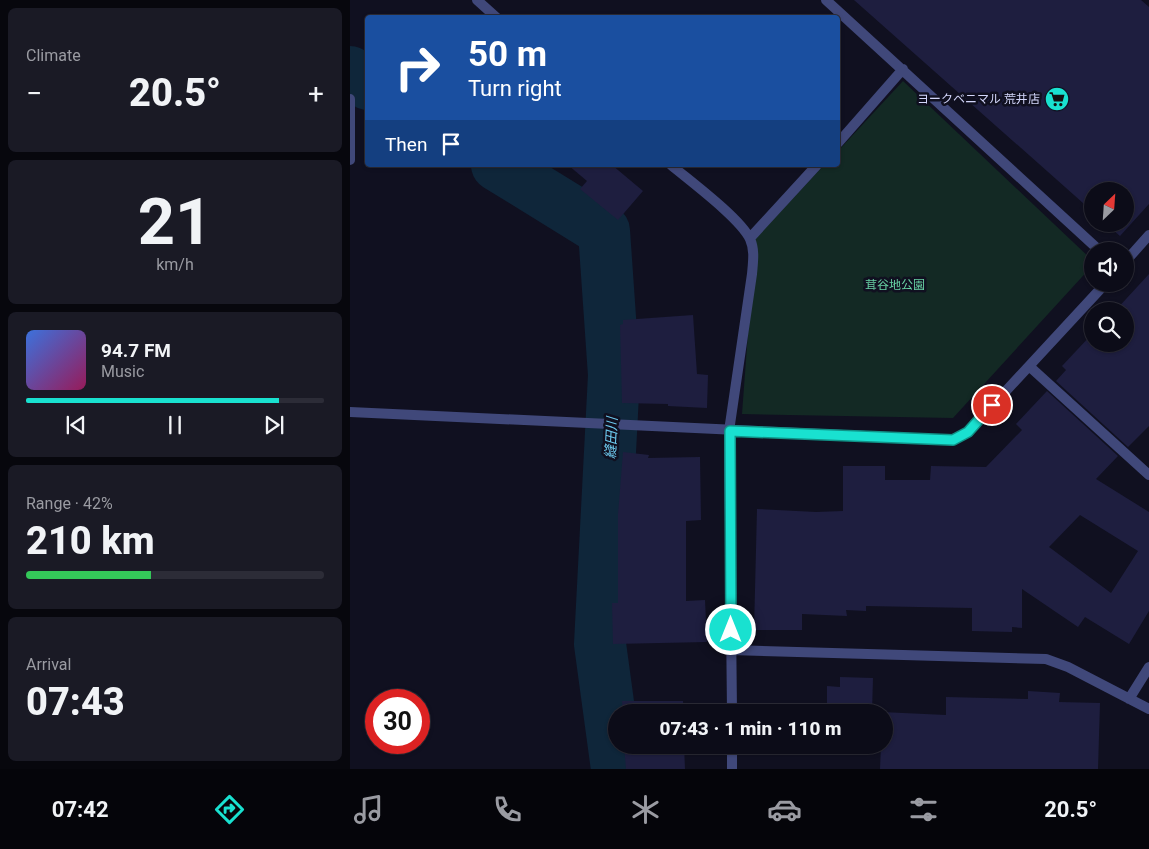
<!DOCTYPE html>
<html lang="en">
<head>
<meta charset="utf-8">
<style>
  body { margin:0; font-family:Roboto,"Noto Sans JP",sans-serif; background:#1a1a25; color:#f1f3f6; height:100vh; display:flex; flex-direction:column; font-size:19px; white-space:nowrap }
  * { box-sizing:border-box; margin:0 }
  p { font-size:16px; color:#9a9ba2 }
  .icon { flex:none; width:28px; height:28px; fill:none; stroke:currentColor; stroke-width:2; stroke-linecap:round; stroke-linejoin:round }
  .map { position:relative; flex:1; overflow:hidden }
  .details { display:flex; flex-direction:column; gap:8px; padding:8px; background:#07070d; width:350px }
  .details>* { flex:none }
  .banner { position:absolute; left:15px; top:15px; width:475px; height:152px; border-radius:5px; box-shadow:0 1px 4px #0004,0 0 0 1px #2c2c37; background:#1a4fa0; color:#fff; overflow:hidden }
  .needle { width:32px; rotate:25deg }
  .buttons { position:absolute; left:734px; top:182px; display:grid; gap:10px }
  .buttons a { display:grid; place-items:center; width:50px; height:50px; border-radius:50%; background:#0c0c18; box-shadow:0 1px 4px #0004,0 0 0 1px #2c2c37; font-size:25px }
  .speed { position:absolute; left:15px; top:689px; display:flex; gap:10px; font-size:25px; font-weight:700; text-align:center }
  .speed>* { display:grid; place-content:center; width:65px; height:65px; border-radius:50%; background:#0c0c18; box-shadow:0 1px 4px #0004,0 0 0 1px #2c2c37; line-height:1 }
  .speed .limit { border:8px solid #d22; background:#fff; color:#111 }
  .pin { position:absolute; display:grid; place-items:center; width:42px; height:42px; color:#fff; margin:-21px; border:2px solid #fff; border-radius:50%; box-shadow:0 1px 5px #0007 }
  .me { position:absolute; width:55px; margin:-28px; rotate:0deg; stroke-linejoin:round; filter:drop-shadow(0 0 4px #0008) }
  .turn { display:flex; align-items:center; gap:18px; height:105px; padding:0 20px; font-size:22px }
  .turn .icon { width:65px; height:65px; stroke-width:2.5 }
  .turn b { display:block; font-size:35px; line-height:42px }
  .then { display:flex; align-items:center; height:48px; padding:0 20px; background:#0003; gap:10px; font-size:19px }
  .big { font-size:38px; font-weight:800; line-height:1.1 }
  .details .card { flex:1; display:flex; flex-direction:column; justify-content:center; gap:8px; min-width:0; padding:0 18px; border-radius:8px; background:#1a1a25 }
  .details .dial { align-items:center; gap:0 }
  .dial b { font-size:65px; line-height:1 }
  .song { display:flex; align-items:center; gap:15px }
  .cover { width:60px; height:60px; border-radius:8px; background:linear-gradient(135deg,hsl(220 70% 55%),hsl(330 70% 35%)) }
  .played { height:5px; border-radius:2px; background:linear-gradient(90deg,#19e1d0 85%,#2c2c37 85%) }
  .keys { display:flex; justify-content:space-around; direction:ltr }
  .heat { display:flex; justify-content:space-between; align-items:center; font-size:28px; direction:ltr }
  .charge { height:8px; border-radius:4px; background:linear-gradient(90deg,#34c759 42%,#2c2c37 0) }
  .trip { position:absolute; left:258px; top:704px; width:285px; height:50px; border-radius:25px; background:#0c0c18; box-shadow:0 1px 4px #0004,0 0 0 1px #2c2c37; font-weight:800; line-height:50px; text-align:center }
  .menu { display:flex; height:80px; justify-content:space-around; align-items:center; background:#05050a; color:#9a9ba2 }
  .menu .icon { width:35px; height:35px }
  .menu .on { color:#19e1d0 }
  .menu b { font-size:22px; color:#f1f3f6 }
  main { display:flex; flex:1; min-height:0 }
  .map>svg:first-child { display:block }
  .green { fill:#132924 }
  .lines { fill:none; stroke-linecap:round; stroke-linejoin:round }
  .river { stroke:#0f263a; stroke-width:52 }
  .building { fill:#1e1e3f; fill-rule:evenodd }
  .street { stroke:#40487a; stroke-width:10 }
  .route-casing { stroke:#109287; stroke-width:12 }
  .route { stroke:#19e1d0; stroke-width:9 }
  .labels { text-anchor:middle; stroke-width:5; stroke-linejoin:round; paint-order:stroke }
  .poi-label { font-size:12px; fill:#d3d6fa; stroke:#101020; text-anchor:end }
  .park-label { font-size:12px; fill:#68d2a4; stroke:#101020 }
  .water-label { font-size:14px; font-style:italic; fill:#6dcaef; stroke:#101020 }
</style>
</head>
<body>
<main>
<section class="details">
<div class="card"><p>Climate</p>
<div class="heat"><a>−</a><b class="big">20.5°</b><a>+</a></div>
</div>
<div class="card dial"><b>21</b><p>km/h</p></div>
<div class="card">
<div class="song"><i class="cover"></i><div><b>94.7 FM</b><p>Music</p></div></div>
<div class="played"></div>
<div class="keys"><svg class="icon" aria-label="previous" viewBox="0 0 24 24"><path d="M18 5L8 12l10 7zM5 5v14"/></svg><svg class="icon" aria-label="pause" viewBox="0 0 24 24"><path d="M8 5v14M16 5v14"/></svg><svg class="icon" aria-label="next" viewBox="0 0 24 24"><path d="M6 5l10 7-10 7zM19 5v14"/></svg></div>
</div>
<div class="card"><p>Range · 42%</p><b class="big">210 km</b><div class="charge"></div></div>
<div class="card"><p>Arrival</p><b class="big">07:43</b></div>
</section>
<div class="map">
<svg width="799" height="769" viewBox="0 0 799 769">
  <rect width="100%" height="100%" fill="#101020"/>
  <path class="green" d="M553 81 742 260V266L603 418 392 414 405 239 474 165H488V151Z"/>
  <g class="lines">
    <path class="river" d="M0 72 18 84
      M147 165 254 231 264 375 250 644 267 769"/>
  </g>
  <path class="building" d="M504 0H791L799 7V204L770 236 756 224H775V191H742V211Z
    M218 165H262L293 191 268 220 230 189 237 181Z
    M799 274V426L778 447 706 381 716 370 712 366 742 334V344H775V311H765Z
    M343 315 347 374 358 375 357 408 318 406V404L272 403 270 325 273 324V320Z
    M697 391 768 456 746 479 799 512V611L779 644 735 617 728 627 672 589V628L662 627V632L622 631V608L516 606V611L496 610 497 616 452 614V630H404L407 509 466 512 493 511V466H535V480H580L581 466 636 467 672 430 666 424ZM730 515 788 551 761 593 699 547Z
    M273 452 299 455 298 458 350 457 351 520 336 521V601L355 600 357 642 263 644 262 603H268V514Z
    M490 677 523 678 522 712H477V686L490 687Z
    M678 691 710 693 709 702 750 703 748 769H530L531 745H534L532 712 596 715V697L678 699Z
    M272 701H333L334 712H273Z
    M274 745H334L335 769H276Z"/>
  <g class="lines">
    <path class="street" d="M127 0 147 18
      M476 0 750 251
      M0 99V160
      M488 143 553 69
      M321 165C340 181 390 218 400 239 405 250 403 262 402 274L379 431 382 712
      M400 238 467 165
      M775 262 799 235
      M679 366 799 475
      M0 412 603 440 618 432 755 284
      M381 650 696 659 718 667 799 709
      M779 699 799 667
      M382 745V769"/>
  </g>
  <g class="lines">
    <g class="route-casing">
      <path id="route" d="M381 630 380 431 603 440 618 432 642 405"/>
    </g>
    <use href="#route" class="route"/>
  </g>
  <defs>
    <g id="supermarket-disc" transform="scale(1.25)"><circle r="9.5" fill="#19e1d0" stroke="#101020"/><path d="M-6-5.5h2.5l.6 2H6L4.5 2H-2.5L-4.4-4H-6ZM-1.5 3.2a1.3 1.3 0 1 0 .1 0ZM3 3.2a1.3 1.3 0 1 0 .1 0Z" fill="#111"/></g>
  </defs>
  <g fill-rule="evenodd">
    <use href="#supermarket-disc" x="707" y="99"/>
  </g>
  <g class="labels">
    <g class="poi-label">
      <text x="690" y="103">ヨークベニマル 荒井店</text>
    </g>
    <g class="park-label">
      <text x="545" y="289">茸谷地公園</text>
    </g>
    <g class="water-label">
      <text transform="translate(261 438) rotate(-87)" y="5">縫田川</text>
    </g>
  </g>
</svg>
<div class="buttons">
<a><svg class="needle" viewBox="-14 -14 28 28"><path d="M0-13l5 13h-10z" fill="#e53935"/><path d="M0 13l5-13h-10z" fill="#9a9ba2"/></svg></a>
<a><svg class="icon" aria-label="sound" viewBox="0 0 24 24"><path d="M4 9h4l5-4v14l-5-4H4zM17 9q2 3 0 6"/></svg></a>
<a><svg class="icon" aria-label="search" viewBox="0 0 24 24"><circle cx="10" cy="10" r="6"/><path d="M15 15l6 6"/></svg></a>
</div>
<div class="speed"><div class="limit">30</div></div>
<div class="pin" style="left:642px;top:405px;background:#d93025"><svg class="icon" aria-label="arrive" viewBox="0 0 24 24"><path d="M6 21V4h12l-3 4 3 4H6"/></svg></div>
<svg class="me" style="left:381px;top:630px" viewBox="-20 -20 40 40"><circle r="17" fill="#19e1d0" stroke="#fff" stroke-width="3"/><path d="M0-11L8 9 0 5-8 9z" fill="#fff"/></svg>
<div class="trip">07:43 · 1 min · 110 m</div>
<div class="banner">
<div class="turn"><svg class="icon" aria-label="right" viewBox="0 0 24 24"><path d="M7 20v-9h11M14 6l5 5-5 5"/></svg><div><b>50 m</b>Turn right</div></div>
<div class="then">Then<svg class="icon" aria-label="arrive" viewBox="0 0 24 24"><path d="M6 21V4h12l-3 4 3 4H6"/></svg></div>
</div>
</div>
</main>
<nav class="menu">
<b>07:42</b>
<svg class="icon on" aria-label="directions" viewBox="0 0 24 24"><path d="M12 3l9 9-9 9-9-9zM9 14v-3h6M13 9l2 2-2 2"/></svg>
<svg class="icon" aria-label="music" viewBox="0 0 24 24"><path d="M9 18V5l10-2v13"/><circle cx="6" cy="18" r="3"/><circle cx="16" cy="16" r="3"/></svg>
<svg class="icon" aria-label="phone" viewBox="0 0 24 24"><path d="M5 4h4l2 5-3 2q2 4 5 5l2-3 5 2v4C11 20 4 13 5 4z"/></svg>
<svg class="icon" aria-label="climate" viewBox="0 0 24 24"><path d="M12 3v18M4 7l16 10M4 17L20 7"/></svg>
<svg class="icon" aria-label="car" viewBox="0 0 24 24"><path d="M5 17H2v-5l4-1 3-4h7l3 4 3 1v5h-3M9 17h6M6 11h13"/><circle cx="7" cy="17" r="2"/><circle cx="17" cy="17" r="2"/></svg>
<svg class="icon" aria-label="filters" viewBox="0 0 24 24"><path d="M4 7h16M4 17h16"/><circle cx="9" cy="7" r="2"/><circle cx="15" cy="17" r="2"/></svg>
<b>20.5°</b>
</nav>
</body>
</html>
